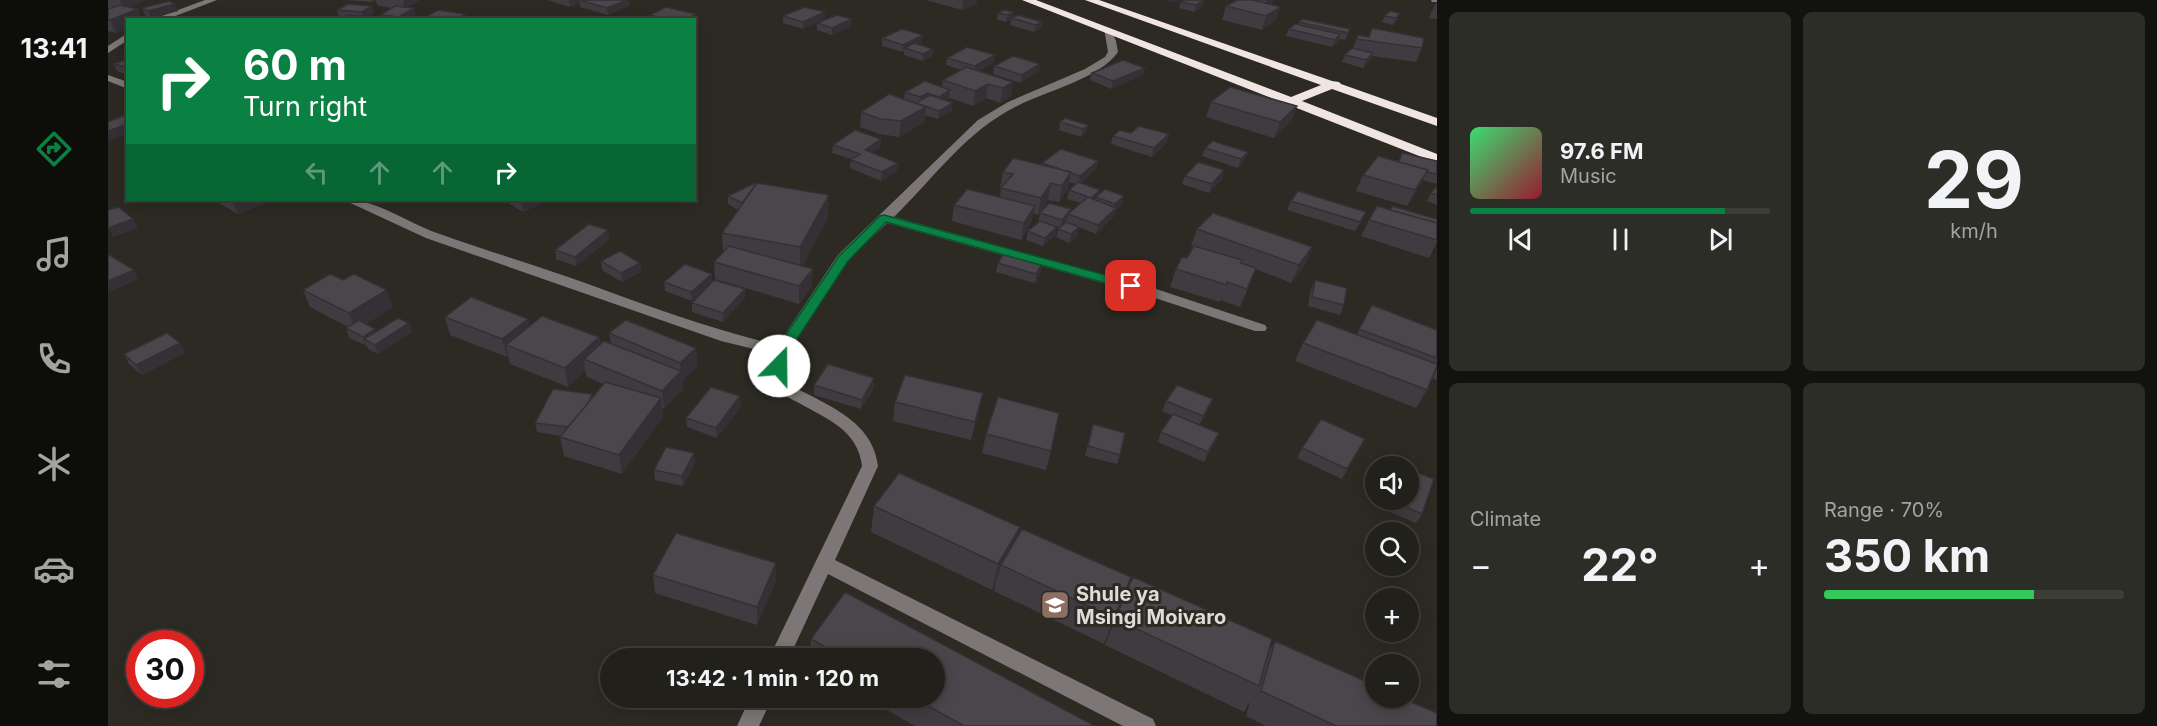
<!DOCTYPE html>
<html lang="en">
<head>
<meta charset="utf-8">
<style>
  body { margin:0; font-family:Inter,sans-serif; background:#2d2d27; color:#f1f3f6; height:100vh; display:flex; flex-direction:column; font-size:22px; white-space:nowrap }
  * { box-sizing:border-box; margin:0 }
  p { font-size:20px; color:#a2a3a2 }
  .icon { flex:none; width:33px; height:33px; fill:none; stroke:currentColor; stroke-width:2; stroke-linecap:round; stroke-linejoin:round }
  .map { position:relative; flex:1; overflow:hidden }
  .details { display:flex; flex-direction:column; gap:12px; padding:12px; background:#12120e; width:720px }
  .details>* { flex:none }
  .hud { position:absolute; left:18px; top:18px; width:570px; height:183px; border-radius:0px; box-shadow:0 3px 15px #0003,0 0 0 2px #3e3e39; background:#0b8043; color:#fff; overflow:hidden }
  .fabs { position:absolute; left:1257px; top:456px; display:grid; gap:12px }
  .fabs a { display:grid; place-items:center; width:54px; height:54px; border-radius:50%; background:#21201a; box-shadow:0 3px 15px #0003,0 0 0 2px #3e3e39; font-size:30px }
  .speed { position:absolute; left:18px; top:630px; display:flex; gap:12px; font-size:30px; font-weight:700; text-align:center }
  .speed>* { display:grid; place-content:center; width:78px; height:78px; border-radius:50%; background:#21201a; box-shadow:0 3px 15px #0003,0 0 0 2px #3e3e39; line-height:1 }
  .speed .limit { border:9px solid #d22; background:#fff; color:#111 }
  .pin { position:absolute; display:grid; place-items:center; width:51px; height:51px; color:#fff; margin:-26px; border-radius:12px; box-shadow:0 3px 9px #0006 }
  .me { position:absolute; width:66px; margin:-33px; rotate:22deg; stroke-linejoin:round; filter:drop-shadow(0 0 4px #0008) }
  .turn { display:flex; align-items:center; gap:21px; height:126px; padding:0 18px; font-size:27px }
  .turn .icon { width:78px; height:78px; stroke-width:2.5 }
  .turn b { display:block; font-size:42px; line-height:51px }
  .lanes { display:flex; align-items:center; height:57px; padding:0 18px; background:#0003; justify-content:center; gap:30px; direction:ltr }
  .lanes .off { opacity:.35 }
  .big { font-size:45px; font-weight:700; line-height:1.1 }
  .details .widget { flex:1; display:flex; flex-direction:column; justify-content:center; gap:9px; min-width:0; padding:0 21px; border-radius:9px; background:#2d2d27 }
  .details .dial { align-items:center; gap:0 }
  .dial b { font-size:78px; line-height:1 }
  .song { display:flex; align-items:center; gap:18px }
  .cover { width:72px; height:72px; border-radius:9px; background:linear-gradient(135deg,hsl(140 70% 55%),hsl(350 70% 35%)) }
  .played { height:6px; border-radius:3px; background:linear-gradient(90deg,#0b8043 85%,#3e3e39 85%) }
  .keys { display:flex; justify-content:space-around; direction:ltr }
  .heat { display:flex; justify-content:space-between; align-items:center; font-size:33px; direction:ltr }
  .charge { height:9px; border-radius:4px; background:linear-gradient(90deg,#34c759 70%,#3e3e39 0) }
  .details .tiles { flex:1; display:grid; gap:12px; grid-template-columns:repeat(2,1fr) }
  .trip { position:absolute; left:492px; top:648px; width:345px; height:60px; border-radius:30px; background:#21201a; box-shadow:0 3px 15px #0003,0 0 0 2px #3e3e39; font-weight:700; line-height:60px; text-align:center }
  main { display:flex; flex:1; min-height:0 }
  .menu { display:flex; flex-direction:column; width:108px; justify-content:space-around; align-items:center; background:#0d0d0a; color:#a2a3a2 }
  .menu .icon { width:42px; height:42px }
  .menu .on { color:#0b8043 }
  .menu b { font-size:27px; color:#f1f3f6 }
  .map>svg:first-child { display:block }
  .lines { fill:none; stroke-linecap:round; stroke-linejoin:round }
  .minor { fill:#7c7776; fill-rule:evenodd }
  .highway { fill:#f0e5e2; fill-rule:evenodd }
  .wall { fill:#403b41 }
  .shaded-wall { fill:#343035 }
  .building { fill:#4b454c; stroke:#343035; stroke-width:1.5 }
  .route { fill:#0b8043; stroke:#07532c; stroke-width:1.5 }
  .labels { text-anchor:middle; stroke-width:6; stroke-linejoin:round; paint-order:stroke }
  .near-poi-label { font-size:20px; font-weight:bold; fill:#dddcd7; stroke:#2c2a23; text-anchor:start }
</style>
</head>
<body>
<main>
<nav class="menu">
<b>13:41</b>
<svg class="icon on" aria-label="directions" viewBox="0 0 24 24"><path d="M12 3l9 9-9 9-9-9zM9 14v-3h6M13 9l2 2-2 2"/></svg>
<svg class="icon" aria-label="music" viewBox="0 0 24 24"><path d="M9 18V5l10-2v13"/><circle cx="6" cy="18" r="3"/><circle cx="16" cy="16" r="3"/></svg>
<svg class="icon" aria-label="phone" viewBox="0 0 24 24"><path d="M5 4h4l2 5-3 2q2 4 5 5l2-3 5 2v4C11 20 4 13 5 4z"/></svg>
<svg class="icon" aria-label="climate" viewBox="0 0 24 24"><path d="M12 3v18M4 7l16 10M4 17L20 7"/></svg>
<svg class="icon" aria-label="car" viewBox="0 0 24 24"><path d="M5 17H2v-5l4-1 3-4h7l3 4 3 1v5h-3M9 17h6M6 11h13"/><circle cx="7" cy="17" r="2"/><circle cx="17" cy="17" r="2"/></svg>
<svg class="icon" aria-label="filters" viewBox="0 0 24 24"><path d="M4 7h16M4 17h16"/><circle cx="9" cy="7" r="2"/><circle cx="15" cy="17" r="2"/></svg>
</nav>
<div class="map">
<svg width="1329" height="726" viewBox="0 0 1329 726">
  <rect width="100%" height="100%" fill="#2c2a23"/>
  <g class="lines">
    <path class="minor" d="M97 0H109L57 20H43Z
      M1323 0H1329V2H1324Z
      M996 28H1002L1008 41 1010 52C991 79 938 91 909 106 858 131 825 179 786 217L1048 289 1157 325 1159 328 1157 331H1147L1038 295 779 223 740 260 681 351 679 370 684 386C719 405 765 421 770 466L727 560 1045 719 1048 726H1015L720 574 681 658H661L754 466C750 430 719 419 691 403 684 399 675 396 671 390 663 379 664 366 666 354L613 341 318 238 236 200C264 197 302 224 329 233 379 251 430 266 480 284 543 307 605 330 670 345L730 255 870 120 900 102 977 69 997 57 1000 52Z
      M20 33V40L0 53V46Z
      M0 75 20 82V89L0 81Z
      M642 698H664L651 726H629Z"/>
    <path class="highway" d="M914 0H928L1183 97 1213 85 977 0H991L1224 81 1231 82 1233 84 1329 118V126L1224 89 1194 101 1329 154V163Z"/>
  </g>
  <path class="wall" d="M0 0H38L22 7 30 9 34 20H20L8 33 0 31V9L3 8H0Z
    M238 0H266L263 2Z
    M267 0H313L300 7 308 15 300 20H273L272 15 284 8 270 6Z
    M440 0H520L521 6 500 15 472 7V3L462 7Z
    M818 0H869V4L854 10Z
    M1130 0H1165V2L1162 4 1168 20 1154 30 1114 20 1118 6Z
    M1095 1 1093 8 1086 12 1071 8 1073 2Z
    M1329 3V19L1321 18 1327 4Z
    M558 7 588 14 589 21 586 22V20H543L542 15Z
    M34 8 70 11 43 18 37 15Z
    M229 10 266 13 259 17 233 18 231 17Z
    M1282 11 1289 20 1285 25 1274 22 1277 16Z
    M717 12V19L695 29 675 23V16Z
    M906 12 905 17 934 22 933 29 926 32 902 25 903 20 898 22 889 20 890 13Z
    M1191 22 1242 29 1237 40 1231 39 1230 42 1224 47 1178 36 1181 29 1190 25Z
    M709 23 743 26 724 35 709 30Z
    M1264 28 1314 48 1308 62 1264 56 1262 60 1255 68 1234 62 1237 55 1245 48 1250 35 1260 37Z
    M774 38 814 42 810 44 825 49 824 56 815 61 796 55V51L795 52 774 46Z
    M887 55 885 63 871 71 905 82 903 96 892 103 878 98 865 106 842 98 837 100 844 111 830 119 817 115V122L791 137 771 134 752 127 753 112 796 99 797 92 834 87 835 80 853 70 838 65 839 58Z
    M20 59V75L9 71 6 64Z
    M886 66 931 71 912 83 885 74Z
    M984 73 1035 75 1003 89 982 80Z
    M1103 102 1184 121 1166 138 1098 117Z
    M952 122 980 125 978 133 973 137 951 130Z
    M1023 133 1061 134 1058 143 1044 157 1003 144 1005 136Z
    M773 139 772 147 764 153 790 163 789 171 773 181 742 168 743 159 724 153 725 145Z
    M1097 148 1137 160 1130 168 1094 156Z
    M1294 153 1329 161V184L1315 180 1299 206 1248 191 1255 175 1290 161Z
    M990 161 988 169 972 183 992 190 991 195 1014 205 1008 210 1006 216 988 234 971 227 969 236 961 243 948 237 951 228 949 227 947 236 935 246 918 240 920 231 930 222 932 213 963 209 962 213 973 203 959 199 961 190 968 184 961 182 960 189 951 202 940 200 930 215 925 214 923 223 913 240 844 221 846 205 892 197 893 188H892L895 172 933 165 934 163Z
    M1116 170 1114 179 1101 193 1074 184 1077 176Z
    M1329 185V205L1319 201 1323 193Z
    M620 196 720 218 694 266 704 286 691 304 607 279 606 262 615 253 614 233 630 210 620 204Z
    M106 200H164L130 214Z
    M395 200H441L415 212Z
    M1183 201 1254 220 1247 231 1179 210Z
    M1282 210 1329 219V242L1321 258 1253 236 1261 220Z
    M1089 229 1204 247 1197 265 1183 283 1148 269 1132 307 1113 300 1112 302 1062 287 1068 269 1079 258 1085 247 1083 246Z
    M502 239 468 266 448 259 447 250Z
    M493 261 532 263 533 272 514 282 494 270Z
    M890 263 933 271 927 283 888 272Z
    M1207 280 1236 305 1232 315 1200 306 1203 289Z
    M556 282H604L637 289V298L615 322 584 312V303L598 289 584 301 557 291Z
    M195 290 285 307 258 324 268 332 301 323 304 332 270 354 260 349 259 346 241 338 238 328 240 327 202 307Z
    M1264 305 1329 330V380L1324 378 1319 390 1308 408 1187 361 1195 343 1249 334Z
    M337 317 420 319 421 326 491 337 493 344H503L501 333 588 348 589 367 574 381 575 389 556 409 554 408 555 417 514 474 456 456 452 437 453 436 429 432 427 423 484 394 485 397 495 384 479 377 477 370 460 387 402 364 400 356 399 357 342 335Z
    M72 343 77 353 34 375 21 364 16 354Z
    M766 378V388L753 409 706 395V385Z
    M632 396 633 406 609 438 579 427 578 418Z
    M1105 399 1101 409 1091 425 1111 433 1107 443 1096 462 1050 442 1053 432 1064 415 1054 411 1058 401Z
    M787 402 871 411 863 440 785 421Z
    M985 424 1012 455 1009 464 977 456Z
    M878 434 943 451 938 470 874 453Z
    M1257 439 1234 479 1189 458 1194 448Z
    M586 453 587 463 575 486 547 480 546 470Z
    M1271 500H1300L1314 514 1308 523 1268 506Z
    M766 506 910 535 1023 577 996 644 886 591 888 582 884 590 763 532Z
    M668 563V581L649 625 547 593 545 575Z
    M737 592 987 726H807L758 698H826V658H702L703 639Z
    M1007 619 1160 653 1167 641 1329 726H1158L1138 716 1142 701 1136 712 997 645Z"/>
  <path class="shaded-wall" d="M12 0H38L16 10Z
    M295 0H313L297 9Z
    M461 0H479H471L472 3 462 7Z
    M519 0H520L521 6 500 15 499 8Z
    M855 0H869V4L854 10Z
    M1060 0H1075L1059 3Z
    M1161 0H1165V2L1153 12 1155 5Z
    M1095 1 1093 8 1086 12 1088 5Z
    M67 4 70 11 43 18 40 11Z
    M264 6 266 13 256 19 254 12Z
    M1173 7 1168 20 1154 30 1158 16Z
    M306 8 308 15 300 20H292L291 17Z
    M30 9 34 20H20V29L8 33 2 20Z
    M717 12V19L695 29V22Z
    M906 12 905 18H903V20L898 22 900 15Z
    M1292 13 1289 20 1285 25 1288 18Z
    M357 14 358 20H347Z
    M588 14 589 21 586 22V20H578Z
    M744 19 743 26 724 35V28Z
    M934 22 933 29 926 32 928 25Z
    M1232 34 1230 42 1224 47 1227 40Z
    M815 35 814 42 801 49 797 48 796 51 795 52V45Z
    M825 49 824 56 815 61V54Z
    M1265 53 1262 60 1255 68 1258 60Z
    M887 55 885 63 866 74 867 66Z
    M932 64 931 71 912 83 914 75Z
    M1037 68 1035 75 1003 89 1005 81Z
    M905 82 903 96 892 103 895 88Z
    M880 84 878 98 865 106 867 91Z
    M842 90 841 98 830 105 831 97Z
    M820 93 819 101 812 105V97Z
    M845 103 844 111 830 119 831 111Z
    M1189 106 1184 121 1166 138 1172 122Z
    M818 107 817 122 791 137 793 121Z
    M20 124V133L0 141V131Z
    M980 125 978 133 973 137 975 129Z
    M1061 134 1058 143 1044 157 1046 148Z
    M773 139 772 147 757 158V150Z
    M1140 152 1137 160 1130 168 1133 159Z
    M990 161 988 169 970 184 972 176Z
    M790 163 789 171 773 181 774 172Z
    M1116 170 1114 179 1101 193 1104 184Z
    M1320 170 1312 186 1299 206 1307 190Z
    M963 172 960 189 951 202 954 186Z
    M943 183 940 200 930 215 933 198Z
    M992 190 990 198 988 197 987 201 981 206 983 198Z
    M721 195 720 218 692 271V247Z
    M1016 196 1014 205 1008 210 1006 216 988 234 990 225 1005 211 1007 204Z
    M124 200H164L130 214Z
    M413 200H441L415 212Z
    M927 206 923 223 913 240 916 223Z
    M963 209 959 220 952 228 954 220Z
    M25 219 30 228 5 237 0 228Z
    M949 227 947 236 935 246 937 238Z
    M971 227 969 236 961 243 963 234Z
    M500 230 502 239 468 266 467 257Z
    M1204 247 1197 265 1183 283 1191 265Z
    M935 262 933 271 927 283 928 274Z
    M532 263 533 272 514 282 513 273Z
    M705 269 704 286 691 304V286Z
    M26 270 30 279 0 293V281Z
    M604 274V283L584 301 583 292Z
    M637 289V298L615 322V313Z
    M279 290 285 307 247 331 241 313Z
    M420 319 423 337 398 345 400 356 399 357 394 339Z
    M301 323 304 332 270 354 267 345Z
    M267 329 271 339H256L259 346 258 347 255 337Z
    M491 337 494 355 476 359 477 370 460 387 457 368Z
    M72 343 77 353 34 375 28 365Z
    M588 348 589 367 574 381 575 389 556 409 554 391 573 372 572 363Z
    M766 378V388L753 409 754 400Z
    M875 393 871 411 863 440 867 422Z
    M632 396 633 406 609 438 608 428Z
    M553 398 555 417 514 474 511 455Z
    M1105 399 1101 409 1091 426 1095 416Z
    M1111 433 1107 443 1096 462 1100 452Z
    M586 453 587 463 575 486 574 476Z
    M912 527 905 553 893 565 888 582 884 590 890 564Z
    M668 563V581L649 625V607Z"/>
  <path class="building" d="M471 0H519L499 8Z
    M1076 0H1090L1095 1 1088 5 1073 2Z
    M1130 0H1144L1173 7 1158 16 1118 6Z
    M1144 0H1161L1157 3Z
    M61 1 67 4 40 11 34 8Z
    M240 4 264 6 254 12 229 10Z
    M12 5 30 9 2 20 0 19V9Z
    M287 6 306 8 291 17 272 15Z
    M558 7 588 14 578 20H561L542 15Z
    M697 7 717 12 695 22 675 16Z
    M330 10 357 14 347 20 314 19Z
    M896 10 906 12 900 15 890 13Z
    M1282 11 1292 13 1288 18 1277 16Z
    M239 15 272 18 270 20H230Z
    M729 15 744 19 724 28 709 23Z
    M910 15 934 22 928 25 903 18Z
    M1195 19 1242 29 1240 33 1191 22Z
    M1187 24 1232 34 1227 40 1181 29Z
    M1264 28 1316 38 1314 48 1248 39 1250 35 1261 37Z
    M794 29 815 35 795 45 774 38Z
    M806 43 825 49 815 54 797 48Z
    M859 47 887 55 867 66 839 58Z
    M1244 48 1265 53 1258 60 1237 55Z
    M905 56 932 64 914 75 886 66Z
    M20 59V68L6 64Z
    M1015 60 1037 68 1005 81 984 73Z
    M858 67 905 82 895 88 880 84 867 91 835 80Z
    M817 81 842 90 831 97 820 93 812 97 797 92Z
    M1122 87 1189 106 1172 122 1103 102Z
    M781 94 818 107 793 121 772 119 753 112Z
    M822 95 845 103 831 111 808 103Z
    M17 115 20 116V124L0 131V122Z
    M957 118 980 125 975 129 952 122Z
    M1031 126 1061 134 1046 148 1005 136 1012 130 1023 133Z
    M747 130 773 139 757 150 790 163 774 172 743 160 752 154 725 145Z
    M1105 141 1140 152 1133 159 1097 148Z
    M953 149 990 161 972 176 934 163Z
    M1294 153 1329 161V174L1319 172 1320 170 1291 162Z
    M1270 156 1320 170 1307 190 1255 175Z
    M905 158 963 172 954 186 943 183 933 198 893 188 905 174 895 172Z
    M1090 162 1116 170 1104 184 1077 176Z
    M970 182 992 190 983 198 961 190Z
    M647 183 648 184 634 203 620 196Z
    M649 183 721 195 692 247 614 233Z
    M1329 185V195L1323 193Z
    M859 189 927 206 916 223 846 205Z
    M997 189 1016 196 1007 204 988 197Z
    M1190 191 1258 212 1252 222 1183 201Z
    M980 197 1008 208 990 225 960 214Z
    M941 203 963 209 954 220 932 213Z
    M1269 206 1329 223V240L1261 220Z
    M1284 206 1329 219V223L1282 210Z
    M11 207 25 219 0 228V210Z
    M1105 213 1204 247 1191 265 1089 229Z
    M932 221 949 227 937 238 920 231Z
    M958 222 971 227 963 234 950 229Z
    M481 224 500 230 467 257 447 250Z
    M621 246 705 269 691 286 606 262Z
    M1086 246 1134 260 1133 263 1148 268 1139 289 1119 282V285L1068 269 1074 257 1079 258Z
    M512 251 532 263 513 273 493 261Z
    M897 251 935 262 928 274 890 263Z
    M0 254 26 270 0 281Z
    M577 264 604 274 583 292 556 282Z
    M222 274 235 280 246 274 279 290 241 313 195 290Z
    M606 280 637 289 615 313 584 303Z
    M1207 280 1239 288 1236 305 1204 297Z
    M363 297 420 319 394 339 337 317Z
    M1264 305 1329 330V358L1251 329Z
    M434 316 491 337 457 368 398 345Z
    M290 318 301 323 267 345 256 339Z
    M251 320 267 329 255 337 238 328Z
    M518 320 588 348 572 363 501 333Z
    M1209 320 1329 364V366L1319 390 1195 343Z
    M59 333 72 343 28 365 16 354Z
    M496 341 573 371 554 391 476 359Z
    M720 364 766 378 754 400 706 385Z
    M797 375 875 393 867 422 787 402Z
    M497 382 553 398 511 455 452 437Z
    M1069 385 1105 399 1095 416 1058 401Z
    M603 387 632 396 608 428 578 418Z
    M445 389 484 394 480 403 460 427 427 423Z
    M890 397 951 413 943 451 878 434Z
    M1065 414 1111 433 1100 452 1053 432Z
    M1213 419 1257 439 1239 469 1194 448Z
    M985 424 1017 433 1012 455 980 446Z
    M558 447 586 453 574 476 546 470Z
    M1287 463 1295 466H1286Z
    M1300 469 1326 479 1314 514 1281 500H1300Z
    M791 473 912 527 890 564 766 506Z
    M914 529 1023 577 1006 618 893 565Z
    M568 533 668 563 649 607 545 575Z
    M1025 577 1164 639 1151 686 1007 619Z
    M737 592 987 726H856L806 698H826V658H737L703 639Z
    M1167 641 1268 686V698H1294L1329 713V726H1228L1153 691Z"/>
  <path class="route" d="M776 215 1027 283 1029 286 1027 289H1019L778 222 740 261 681 351 676 369H666L664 366 667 351 731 256 772 216Z"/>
  <defs>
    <g id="school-square" transform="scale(1.5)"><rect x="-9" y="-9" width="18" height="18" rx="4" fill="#8d6e63" stroke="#2c2a23"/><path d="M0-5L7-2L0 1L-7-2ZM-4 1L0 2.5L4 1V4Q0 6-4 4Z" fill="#fff"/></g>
  </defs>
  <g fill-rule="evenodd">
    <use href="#school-square" x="947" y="605"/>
  </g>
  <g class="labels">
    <g class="near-poi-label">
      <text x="968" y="601">Shule ya<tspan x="968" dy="23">Msingi Moivaro</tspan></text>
    </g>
  </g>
</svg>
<div class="fabs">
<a><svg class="icon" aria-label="sound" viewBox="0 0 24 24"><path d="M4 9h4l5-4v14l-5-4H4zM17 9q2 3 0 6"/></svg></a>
<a><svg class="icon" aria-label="search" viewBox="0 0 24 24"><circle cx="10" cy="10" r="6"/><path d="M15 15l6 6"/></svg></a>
<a>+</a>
<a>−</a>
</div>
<div class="speed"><div class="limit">30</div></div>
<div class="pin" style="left:1023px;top:286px;background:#d93025"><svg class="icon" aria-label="arrive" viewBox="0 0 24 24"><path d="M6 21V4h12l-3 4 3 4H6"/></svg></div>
<svg class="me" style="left:671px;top:366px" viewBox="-20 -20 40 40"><circle r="19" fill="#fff"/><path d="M0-13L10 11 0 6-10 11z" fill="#0b8043"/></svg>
<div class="trip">13:42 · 1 min · 120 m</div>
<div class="hud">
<div class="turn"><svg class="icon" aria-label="right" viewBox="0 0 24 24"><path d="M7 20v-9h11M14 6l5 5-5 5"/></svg><div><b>60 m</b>Turn right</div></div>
<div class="lanes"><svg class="icon off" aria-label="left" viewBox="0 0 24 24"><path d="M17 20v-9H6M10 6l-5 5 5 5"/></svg><svg class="icon off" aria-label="ahead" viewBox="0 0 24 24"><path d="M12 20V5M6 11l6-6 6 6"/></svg><svg class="icon off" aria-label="ahead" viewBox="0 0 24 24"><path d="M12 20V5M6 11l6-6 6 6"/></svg><svg class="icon" aria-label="right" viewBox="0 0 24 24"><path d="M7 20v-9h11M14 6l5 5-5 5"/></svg></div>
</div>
</div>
<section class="details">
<div class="tiles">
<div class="widget">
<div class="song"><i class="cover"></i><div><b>97.6 FM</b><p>Music</p></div></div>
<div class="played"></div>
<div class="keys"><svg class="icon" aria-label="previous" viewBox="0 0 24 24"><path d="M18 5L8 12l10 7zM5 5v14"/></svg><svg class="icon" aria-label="pause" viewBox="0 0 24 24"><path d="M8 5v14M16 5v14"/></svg><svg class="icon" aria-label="next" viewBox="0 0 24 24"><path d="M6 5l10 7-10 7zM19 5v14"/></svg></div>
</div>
<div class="widget dial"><b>29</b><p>km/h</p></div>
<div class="widget"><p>Climate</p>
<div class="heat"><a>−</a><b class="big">22°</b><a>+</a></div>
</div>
<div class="widget"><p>Range · 70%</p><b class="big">350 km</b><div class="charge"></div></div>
</div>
</section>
</main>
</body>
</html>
